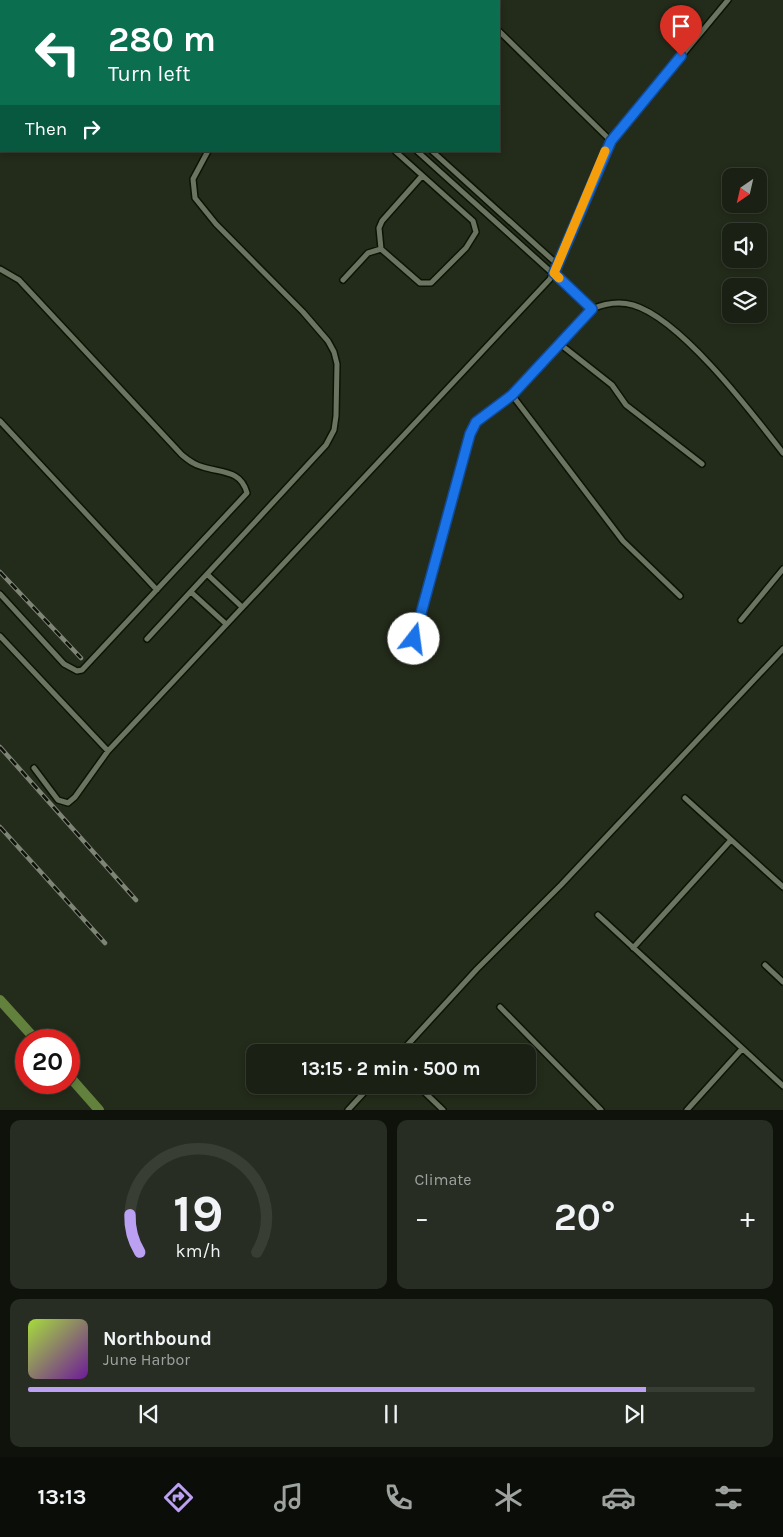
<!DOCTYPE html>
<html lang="en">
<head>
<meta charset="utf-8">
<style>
  body { margin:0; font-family:Karla,sans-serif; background:#272d22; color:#f1f3f6; height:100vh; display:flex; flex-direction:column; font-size:19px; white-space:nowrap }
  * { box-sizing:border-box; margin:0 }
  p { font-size:16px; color:#9fa3a0 }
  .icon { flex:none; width:28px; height:28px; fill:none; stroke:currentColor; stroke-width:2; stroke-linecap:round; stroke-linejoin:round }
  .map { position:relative; height:1110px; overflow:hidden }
  .panel { display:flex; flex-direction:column; gap:10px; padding:10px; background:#0e120b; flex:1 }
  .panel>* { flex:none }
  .banner { position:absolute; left:0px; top:0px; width:500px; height:152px; box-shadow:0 2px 8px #0003,0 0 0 1px #383e34; background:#0b6e4f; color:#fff; overflow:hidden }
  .needle { width:32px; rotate:214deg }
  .buttons { position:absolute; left:722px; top:168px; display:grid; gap:10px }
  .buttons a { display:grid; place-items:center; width:45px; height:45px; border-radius:10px; background:#1a2014; box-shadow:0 2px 8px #0003,0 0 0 1px #383e34; font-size:25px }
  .speed { position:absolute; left:15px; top:1029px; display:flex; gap:10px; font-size:25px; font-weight:700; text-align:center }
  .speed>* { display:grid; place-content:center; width:65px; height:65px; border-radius:50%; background:#1a2014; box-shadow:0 2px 8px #0003,0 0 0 1px #383e34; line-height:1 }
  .speed .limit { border:8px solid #d22; background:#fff; color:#111 }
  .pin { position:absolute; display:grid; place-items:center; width:42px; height:42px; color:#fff; margin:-51px -21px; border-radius:50% 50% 50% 0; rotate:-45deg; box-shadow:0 0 5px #0007 }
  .pin .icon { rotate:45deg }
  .me { position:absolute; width:55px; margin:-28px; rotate:15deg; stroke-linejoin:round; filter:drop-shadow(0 0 4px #0008) }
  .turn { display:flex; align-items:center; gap:18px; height:105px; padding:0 25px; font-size:22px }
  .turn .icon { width:65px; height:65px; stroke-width:2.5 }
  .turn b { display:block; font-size:35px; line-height:42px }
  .then { display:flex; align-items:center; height:48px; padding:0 25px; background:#0003; gap:10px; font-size:19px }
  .big { font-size:38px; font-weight:700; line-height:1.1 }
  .panel .tile { flex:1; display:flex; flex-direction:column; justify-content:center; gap:8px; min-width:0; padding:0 18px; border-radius:10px; background:#272d22 }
  .panel .dial { align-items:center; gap:0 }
  .dial svg { height:130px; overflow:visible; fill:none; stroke:#383e34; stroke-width:7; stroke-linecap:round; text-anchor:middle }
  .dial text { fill:#f1f3f6; stroke:none }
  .song { display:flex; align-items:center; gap:15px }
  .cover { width:60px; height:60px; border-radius:8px; background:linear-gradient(135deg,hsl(80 70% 55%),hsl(280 70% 35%)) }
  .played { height:5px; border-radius:2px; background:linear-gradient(90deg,#bca0f2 85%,#383e34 85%) }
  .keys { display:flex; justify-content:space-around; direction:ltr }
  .heat { display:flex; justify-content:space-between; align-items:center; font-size:28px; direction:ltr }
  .panel .tiles { flex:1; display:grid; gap:10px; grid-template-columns:1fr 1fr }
  .tile:last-child { grid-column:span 2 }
  .trip { position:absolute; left:246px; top:1044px; width:290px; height:50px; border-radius:10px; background:#1a2014; box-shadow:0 2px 8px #0003,0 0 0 1px #383e34; font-weight:700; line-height:50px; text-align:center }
  .dock { display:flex; height:80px; justify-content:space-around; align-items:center; background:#0a0d08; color:#9fa3a0 }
  .dock .icon { width:35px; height:35px }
  .dock .on { color:#bca0f2 }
  .dock b { font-size:22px; color:#f1f3f6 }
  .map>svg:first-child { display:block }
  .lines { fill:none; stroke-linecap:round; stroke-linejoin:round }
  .canal { stroke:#62813c; stroke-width:10 }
  .service-casing { stroke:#0c1304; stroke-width:8 }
  .service { stroke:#6a7460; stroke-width:5 }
  .rail-casing { stroke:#7e8576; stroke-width:4.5 }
  .rail { stroke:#0e120a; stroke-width:2.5; stroke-dasharray:8; stroke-linecap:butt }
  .route-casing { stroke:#114b97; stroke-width:12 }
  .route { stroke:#1a73e8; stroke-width:9 }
  .slow { stroke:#f59e0b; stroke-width:9 }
</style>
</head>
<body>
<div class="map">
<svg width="783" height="1110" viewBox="0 0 783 1110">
  <rect width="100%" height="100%" fill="#232b1a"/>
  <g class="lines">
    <path class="canal" d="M0 1000 36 1040
      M69 1076 99 1110"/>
    <g class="service-casing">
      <path id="service" d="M229 0 230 1
        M250 0 252 1
        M263 0 264 1
        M320 0 322 1
        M418 0 420 1
        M467 0 468 1
        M348 1 349 0
        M499 31 611 141
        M0 53 1 54
        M417 151 592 309
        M432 151 557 264
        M381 249 379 228 382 221 421 177
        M0 269 19 280 182 455C188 460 194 465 203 467 222 473 241 470 247 493L82 670 77 671 64 664 0 594
        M343 280 368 253 381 249 420 283H431L466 248 476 232 473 221 395 151
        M560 344 612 385 626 405 702 464
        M512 395 623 541 680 596
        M0 421 157 590
        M208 575 242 607
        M191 592 226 624
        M741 620 783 569
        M0 636 108 751
        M147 639 326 445 334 430 336 416 337 364 334 352 328 341 303 312 216 224 195 198 193 179 208 151
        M415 639 470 434 476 422 512 395 592 309C606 303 618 301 633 305 681 319 752 413 783 453
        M34 768 58 800 68 803 75 797 108 751 550 279 611 141 728 0
        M685 798 783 887
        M598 915 783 1086
        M633 948 731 840
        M765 965 783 982
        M500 1007 601 1110
        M401 1052 477 969 561 885 783 649
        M417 1085 443 1110
        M348 1110 371 1085
        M687 1110 742 1049"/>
    </g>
    <use href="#service" class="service"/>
    <g class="rail-casing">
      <path id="rail" d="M0 572 81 658
        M0 747 136 900
        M0 827 105 943"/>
    </g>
    <use href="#rail" class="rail"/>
  </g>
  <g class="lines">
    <g class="route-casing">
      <path id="route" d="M414 639 470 434 476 422 512 395 592 309 554 273 611 141 681 56"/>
    </g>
    <use href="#route" class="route"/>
    <path class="slow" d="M559 278 554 273 605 151"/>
  </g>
</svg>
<div class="buttons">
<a><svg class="needle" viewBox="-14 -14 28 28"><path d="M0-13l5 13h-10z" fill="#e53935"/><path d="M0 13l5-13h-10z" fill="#9fa3a0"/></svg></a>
<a><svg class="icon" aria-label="sound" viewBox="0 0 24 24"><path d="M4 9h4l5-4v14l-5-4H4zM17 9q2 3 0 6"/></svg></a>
<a><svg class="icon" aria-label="layers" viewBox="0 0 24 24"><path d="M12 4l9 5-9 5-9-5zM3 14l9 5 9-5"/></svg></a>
</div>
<div class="speed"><div class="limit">20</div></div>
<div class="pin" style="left:681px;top:56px;background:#d93025"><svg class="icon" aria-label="arrive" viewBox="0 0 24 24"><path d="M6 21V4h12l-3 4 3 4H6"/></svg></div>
<svg class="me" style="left:414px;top:639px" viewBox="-20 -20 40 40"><circle r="19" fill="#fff"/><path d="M0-13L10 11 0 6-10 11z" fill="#1a73e8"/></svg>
<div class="trip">13:15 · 2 min · 500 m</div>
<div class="banner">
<div class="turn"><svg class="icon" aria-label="left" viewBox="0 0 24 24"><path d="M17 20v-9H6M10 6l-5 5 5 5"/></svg><div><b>280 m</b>Turn left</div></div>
<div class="then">Then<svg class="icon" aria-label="right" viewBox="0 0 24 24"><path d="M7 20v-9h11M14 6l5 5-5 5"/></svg></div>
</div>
</div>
<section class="panel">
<div class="tiles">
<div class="tile dial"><svg viewBox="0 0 100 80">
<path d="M14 69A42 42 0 1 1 86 69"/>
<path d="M14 69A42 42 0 0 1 8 46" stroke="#bca0f2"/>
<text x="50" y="56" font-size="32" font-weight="700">19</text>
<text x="50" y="72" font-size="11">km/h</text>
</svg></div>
<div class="tile"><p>Climate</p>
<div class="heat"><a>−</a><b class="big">20°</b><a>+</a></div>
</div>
<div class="tile">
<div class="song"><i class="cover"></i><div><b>Northbound</b><p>June Harbor</p></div></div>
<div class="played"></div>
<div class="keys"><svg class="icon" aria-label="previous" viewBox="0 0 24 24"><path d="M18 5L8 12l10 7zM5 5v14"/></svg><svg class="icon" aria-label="pause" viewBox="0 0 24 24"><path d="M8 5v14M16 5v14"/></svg><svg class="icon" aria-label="next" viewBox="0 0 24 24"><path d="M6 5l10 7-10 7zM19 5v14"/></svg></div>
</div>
</div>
</section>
<nav class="dock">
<b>13:13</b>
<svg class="icon on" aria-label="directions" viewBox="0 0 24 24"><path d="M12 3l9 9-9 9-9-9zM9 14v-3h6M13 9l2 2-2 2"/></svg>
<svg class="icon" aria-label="music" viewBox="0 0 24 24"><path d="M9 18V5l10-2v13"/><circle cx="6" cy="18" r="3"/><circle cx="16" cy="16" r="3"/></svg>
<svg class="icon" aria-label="phone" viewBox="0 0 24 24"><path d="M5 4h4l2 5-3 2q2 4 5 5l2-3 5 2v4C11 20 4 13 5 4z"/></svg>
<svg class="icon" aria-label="climate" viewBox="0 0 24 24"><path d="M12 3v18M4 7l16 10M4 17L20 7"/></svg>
<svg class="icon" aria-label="car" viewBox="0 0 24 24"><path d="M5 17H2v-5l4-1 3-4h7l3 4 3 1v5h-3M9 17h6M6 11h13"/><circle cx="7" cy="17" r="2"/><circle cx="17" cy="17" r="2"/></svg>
<svg class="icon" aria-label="filters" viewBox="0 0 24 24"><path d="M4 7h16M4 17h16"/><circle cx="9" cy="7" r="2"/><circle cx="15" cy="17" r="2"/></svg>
</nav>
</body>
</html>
